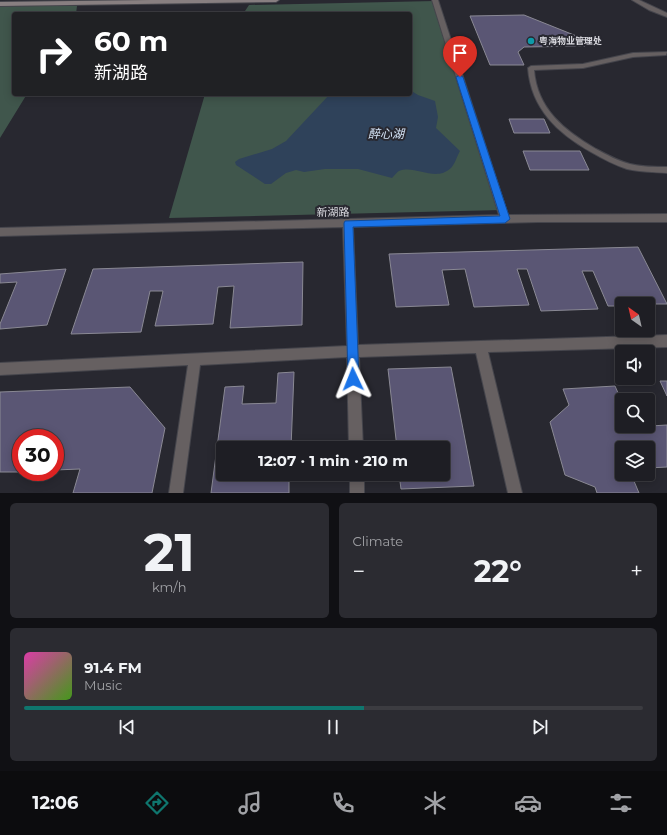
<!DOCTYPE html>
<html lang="en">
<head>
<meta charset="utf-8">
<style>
  body { margin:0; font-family:Montserrat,"Noto Sans SC",sans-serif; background:#2b2b31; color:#f1f3f6; height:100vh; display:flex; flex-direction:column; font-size:15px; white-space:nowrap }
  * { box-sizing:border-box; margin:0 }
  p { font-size:13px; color:#a1a2a6 }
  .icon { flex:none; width:22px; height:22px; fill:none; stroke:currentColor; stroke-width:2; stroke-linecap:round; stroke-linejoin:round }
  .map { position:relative; height:493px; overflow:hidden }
  .details { display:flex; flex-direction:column; gap:10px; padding:10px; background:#101014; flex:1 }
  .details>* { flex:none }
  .guide { position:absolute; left:12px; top:12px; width:400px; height:84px; border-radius:4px; box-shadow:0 2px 10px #0003,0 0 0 1px #3c3c41; background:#202124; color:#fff; overflow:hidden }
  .needle { width:26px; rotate:326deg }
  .fabs { position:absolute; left:615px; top:297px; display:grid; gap:8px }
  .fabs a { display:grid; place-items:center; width:40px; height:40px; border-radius:4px; background:#1e1e24; box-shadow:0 2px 10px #0003,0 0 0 1px #3c3c41; font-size:20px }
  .speed { position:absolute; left:12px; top:429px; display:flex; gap:8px; font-size:20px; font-weight:700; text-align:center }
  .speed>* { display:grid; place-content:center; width:52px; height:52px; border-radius:50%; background:#1e1e24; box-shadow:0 2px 10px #0003,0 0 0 1px #3c3c41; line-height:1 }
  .speed .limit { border:6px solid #d22; background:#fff; color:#111 }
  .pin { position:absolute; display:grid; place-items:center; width:34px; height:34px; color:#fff; margin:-41px -17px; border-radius:50% 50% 50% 0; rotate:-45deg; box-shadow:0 0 4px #0007 }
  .pin .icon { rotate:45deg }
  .me { position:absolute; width:44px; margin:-22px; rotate:358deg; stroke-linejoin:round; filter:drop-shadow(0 0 3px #0008) }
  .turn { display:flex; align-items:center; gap:14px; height:84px; padding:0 16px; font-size:18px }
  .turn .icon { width:52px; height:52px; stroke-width:2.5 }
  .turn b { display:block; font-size:28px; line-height:34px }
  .big { font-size:30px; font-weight:700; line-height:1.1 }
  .details .card { flex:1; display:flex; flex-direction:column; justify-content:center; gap:6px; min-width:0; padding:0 14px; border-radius:6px; background:#2b2b31 }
  .details .dial { align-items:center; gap:0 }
  .dial b { font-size:52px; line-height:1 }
  .song { display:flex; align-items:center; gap:12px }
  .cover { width:48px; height:48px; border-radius:6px; background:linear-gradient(135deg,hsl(320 70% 55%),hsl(100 70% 35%)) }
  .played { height:4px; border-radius:2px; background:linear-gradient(90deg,#0f766e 55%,#3c3c41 55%) }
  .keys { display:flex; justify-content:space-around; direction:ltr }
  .heat { display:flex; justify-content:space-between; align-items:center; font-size:22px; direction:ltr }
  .details .tiles { flex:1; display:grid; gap:10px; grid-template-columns:1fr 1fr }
  .card:last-child { grid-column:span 2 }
  .trip { position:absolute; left:216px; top:441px; width:234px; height:40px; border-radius:4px; background:#1e1e24; box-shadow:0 2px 10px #0003,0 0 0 1px #3c3c41; font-weight:700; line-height:40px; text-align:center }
  .dock { display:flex; height:64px; justify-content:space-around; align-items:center; background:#0c0c0e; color:#a1a2a6 }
  .dock .icon { width:28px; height:28px }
  .dock .on { color:#0f766e }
  .dock b { font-size:18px; color:#f1f3f6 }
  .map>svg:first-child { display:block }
  .green { fill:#40564c }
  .water { fill:#2f425a }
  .building { fill:#5a5674; stroke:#8a8994 }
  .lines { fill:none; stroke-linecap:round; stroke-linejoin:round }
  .lane-casing { stroke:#45454c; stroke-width:2 }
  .street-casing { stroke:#45454c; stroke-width:2 }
  .secondary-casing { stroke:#45454c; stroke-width:2 }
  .lane { fill:#666061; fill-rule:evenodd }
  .street { fill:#666061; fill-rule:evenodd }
  .secondary { fill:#887f81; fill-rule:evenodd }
  .route { fill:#1a73e8; stroke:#114b97 }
  .culture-dot { fill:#0f9aa8; stroke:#282830; stroke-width:1.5 }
  .labels { text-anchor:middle; stroke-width:4; stroke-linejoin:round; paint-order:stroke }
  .far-poi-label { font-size:9px; font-weight:bold; fill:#dbdbe1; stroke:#282830; text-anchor:start }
  .street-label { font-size:11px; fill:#dbdbe1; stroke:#282830 }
  .water-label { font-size:12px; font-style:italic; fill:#d6e5f8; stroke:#282830 }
</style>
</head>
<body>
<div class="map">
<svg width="667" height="493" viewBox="0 0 667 493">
  <rect width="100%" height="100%" fill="#282830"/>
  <path class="green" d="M435 1 502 210 169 218 205 94H410V14H243L249 5Z
    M0 6H77L76 14H14V94H27L0 138Z"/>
  <path class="water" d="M410 90 418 95 435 101 438 117 436 128 460 151C457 156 455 164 451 168 435 183 415 164 399 171 397 172 394 176 392 178L358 169H325L304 172 296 170 286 173 271 184H265L236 165 235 162 239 159 272 149 286 141 330 94H410Z"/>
  <path class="building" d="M233 12V14H199V13Z
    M524 15 579 37 585 46 524 47 518 52 524 65H490L470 16Z
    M509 119H544L550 133H514Z
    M523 151H580L589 170H530Z
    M638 247 667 304H622V306H608L593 271H582L598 309 541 311 527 269H517L529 305 474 307 465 269 442 270 449 305 396 307 389 254Z
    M303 262 302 325 230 328 234 286 218 287 213 324 155 326 163 291H150L141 332 71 334 93 269Z
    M66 269 47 325 0 329V324L17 282 0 283V274Z
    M451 367 474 486 401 489 399 474H443V448H397L388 369Z
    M294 372 291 448H223V474H289V493H211L225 387 244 386 242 404 276 403 278 373Z
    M660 381H667V396Z
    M615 386 622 402V426H632L633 427 667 425V467L648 468V448H622V474H631L639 493H597L595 487 565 475 550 422 569 405 563 389Z
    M130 387 165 428 152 493H73L80 469 55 470V438H21V472H0V392Z"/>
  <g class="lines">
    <g class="lane-casing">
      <path id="lane" d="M667 52 666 55 633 57 583 68 534 70C537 109 565 131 596 149 607 155 618 161 630 164 642 167 655 167 667 167V173C654 172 640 172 627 169 615 165 603 159 591 152 558 133 531 109 528 68L531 66 583 64 633 53Z"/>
    </g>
    <g class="street-casing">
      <path id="street" d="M432 0H438L508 215 667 214V222H538L353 227 358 345 667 335V347L488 352 522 493H508L476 353 359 357 363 448H349L347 357 200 365 183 493H169L188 365 0 375V363L347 346 343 227 0 236V228L499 215Z
        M632 0H639L667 13V17L649 10Z
        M350 474H364V493H350Z"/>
    </g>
    <g class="secondary-casing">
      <path id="secondary" d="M150 0H279L276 2 0 6V2Z"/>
    </g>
    <use href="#lane" class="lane"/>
    <use href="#street" class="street"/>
    <use href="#secondary" class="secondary"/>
  </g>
  <path class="route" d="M460 75 463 77 510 219 505 223 353 227 359 379 357 383 353 384 349 383 348 379 344 223 345 221 500 216 456 77Z"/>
  <circle class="culture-dot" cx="531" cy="41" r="4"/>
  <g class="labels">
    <g class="far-poi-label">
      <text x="539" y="44">粤海物业管理处</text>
    </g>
    <g class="street-label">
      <text transform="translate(333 212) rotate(-1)" y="4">新湖路</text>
    </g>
    <g class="water-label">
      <text x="386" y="138">醉心湖</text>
    </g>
  </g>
</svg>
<div class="fabs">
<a><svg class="needle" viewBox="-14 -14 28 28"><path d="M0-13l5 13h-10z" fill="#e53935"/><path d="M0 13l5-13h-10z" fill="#a1a2a6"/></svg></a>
<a><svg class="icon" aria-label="sound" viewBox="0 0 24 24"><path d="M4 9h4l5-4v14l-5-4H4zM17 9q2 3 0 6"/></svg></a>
<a><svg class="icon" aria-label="search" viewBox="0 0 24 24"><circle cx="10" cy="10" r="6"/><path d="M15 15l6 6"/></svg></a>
<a><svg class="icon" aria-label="layers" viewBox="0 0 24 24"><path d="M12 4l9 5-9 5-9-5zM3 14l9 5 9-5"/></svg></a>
</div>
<div class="speed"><div class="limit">30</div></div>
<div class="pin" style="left:460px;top:77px;background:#d93025"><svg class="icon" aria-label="arrive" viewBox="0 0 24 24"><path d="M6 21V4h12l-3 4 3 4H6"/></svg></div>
<svg class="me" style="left:353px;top:379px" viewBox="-20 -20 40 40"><path d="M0-17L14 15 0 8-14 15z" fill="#1a73e8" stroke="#fff" stroke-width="4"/></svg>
<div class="trip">12:07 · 1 min · 210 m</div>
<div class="guide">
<div class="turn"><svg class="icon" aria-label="right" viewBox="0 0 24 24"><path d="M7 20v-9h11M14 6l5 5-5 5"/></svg><div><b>60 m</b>新湖路</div></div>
</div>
</div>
<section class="details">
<div class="tiles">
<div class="card dial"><b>21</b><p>km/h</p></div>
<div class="card"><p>Climate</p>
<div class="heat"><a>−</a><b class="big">22°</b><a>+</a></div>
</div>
<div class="card">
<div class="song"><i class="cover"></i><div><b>91.4 FM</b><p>Music</p></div></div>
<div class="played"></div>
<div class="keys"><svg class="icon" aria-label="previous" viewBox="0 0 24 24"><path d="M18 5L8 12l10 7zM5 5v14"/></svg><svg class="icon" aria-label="pause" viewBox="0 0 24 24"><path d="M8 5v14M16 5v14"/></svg><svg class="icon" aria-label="next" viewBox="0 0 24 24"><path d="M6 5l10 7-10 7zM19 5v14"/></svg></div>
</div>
</div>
</section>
<nav class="dock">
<b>12:06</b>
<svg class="icon on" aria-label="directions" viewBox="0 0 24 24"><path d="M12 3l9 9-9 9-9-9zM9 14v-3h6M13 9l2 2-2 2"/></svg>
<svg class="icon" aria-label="music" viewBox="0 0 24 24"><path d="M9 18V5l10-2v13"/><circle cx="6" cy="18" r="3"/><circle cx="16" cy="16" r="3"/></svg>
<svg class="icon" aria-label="phone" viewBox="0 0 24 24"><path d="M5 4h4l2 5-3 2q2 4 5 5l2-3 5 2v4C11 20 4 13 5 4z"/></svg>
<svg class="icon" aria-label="climate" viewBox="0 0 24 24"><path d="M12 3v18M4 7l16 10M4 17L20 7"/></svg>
<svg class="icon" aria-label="car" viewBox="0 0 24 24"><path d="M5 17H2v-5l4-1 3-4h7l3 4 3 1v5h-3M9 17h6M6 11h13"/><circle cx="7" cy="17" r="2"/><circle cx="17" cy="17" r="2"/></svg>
<svg class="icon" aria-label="filters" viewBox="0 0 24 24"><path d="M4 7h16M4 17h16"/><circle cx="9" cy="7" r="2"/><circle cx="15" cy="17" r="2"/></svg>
</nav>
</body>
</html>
